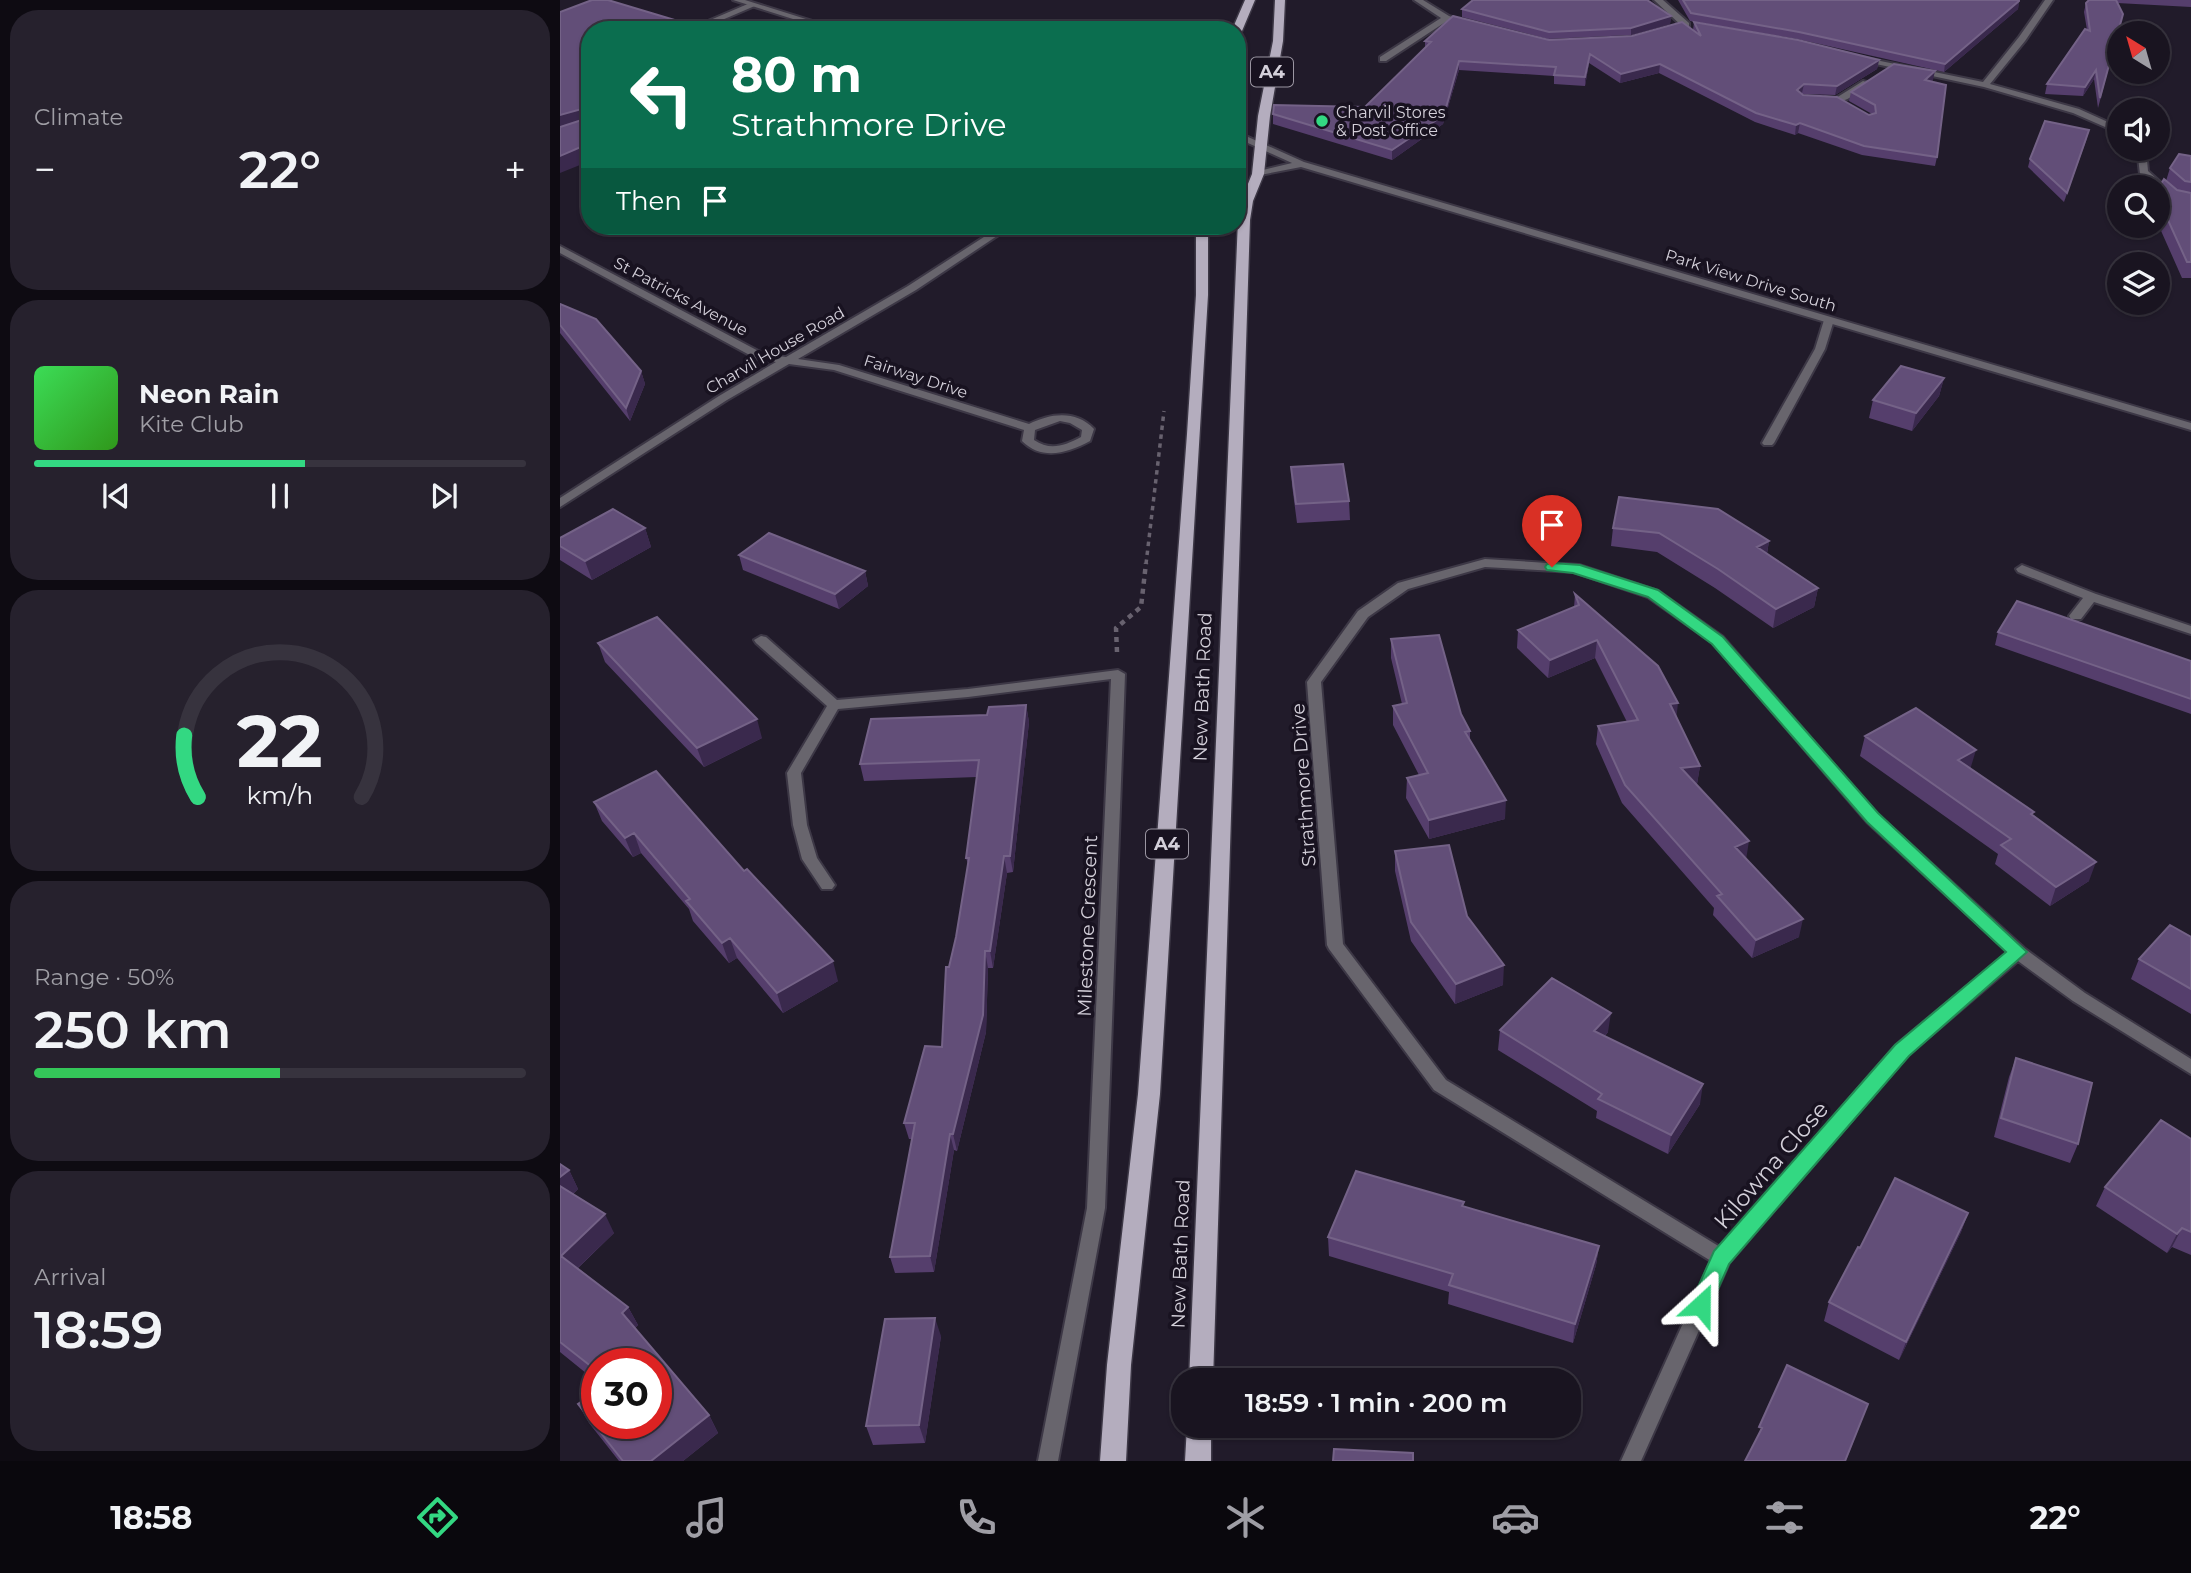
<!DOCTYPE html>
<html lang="en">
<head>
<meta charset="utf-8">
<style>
  body { margin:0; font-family:Montserrat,sans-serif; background:#26212d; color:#f1f3f6; height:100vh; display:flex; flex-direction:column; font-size:26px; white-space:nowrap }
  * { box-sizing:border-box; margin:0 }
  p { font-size:23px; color:#9f9ea5 }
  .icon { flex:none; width:38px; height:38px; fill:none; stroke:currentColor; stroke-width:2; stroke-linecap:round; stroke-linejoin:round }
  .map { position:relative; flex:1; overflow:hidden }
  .panel { display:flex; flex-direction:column; gap:10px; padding:10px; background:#0e0b12; width:560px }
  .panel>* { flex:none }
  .guide { position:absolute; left:21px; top:21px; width:665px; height:214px; border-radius:28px; box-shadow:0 2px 5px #0004,0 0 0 2px #37333e; background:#0b6e4f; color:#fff; overflow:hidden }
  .needle { width:46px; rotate:323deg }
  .fabs { position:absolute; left:1547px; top:21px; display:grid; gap:14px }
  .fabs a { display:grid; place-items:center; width:63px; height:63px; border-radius:50%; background:#191420; box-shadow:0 2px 5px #0004,0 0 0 2px #37333e; font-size:35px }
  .speed { position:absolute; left:21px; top:1348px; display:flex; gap:14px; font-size:35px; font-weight:700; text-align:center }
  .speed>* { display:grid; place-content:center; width:91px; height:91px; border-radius:50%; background:#191420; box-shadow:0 2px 5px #0004,0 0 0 2px #37333e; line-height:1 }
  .speed .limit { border:10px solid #d22; background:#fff; color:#111 }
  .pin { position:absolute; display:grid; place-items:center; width:60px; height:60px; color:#fff; margin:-72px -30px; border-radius:50% 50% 50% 0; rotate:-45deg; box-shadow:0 0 7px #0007 }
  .pin .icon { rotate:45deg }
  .me { position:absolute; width:77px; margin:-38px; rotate:24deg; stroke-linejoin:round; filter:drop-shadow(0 0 5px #0008) }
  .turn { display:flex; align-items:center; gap:24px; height:147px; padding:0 35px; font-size:32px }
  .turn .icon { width:91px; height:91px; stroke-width:2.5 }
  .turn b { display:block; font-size:49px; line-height:60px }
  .then { display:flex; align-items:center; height:66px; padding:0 35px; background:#0003; gap:14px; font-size:26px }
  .big { font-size:52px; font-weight:600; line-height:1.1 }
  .panel .card { flex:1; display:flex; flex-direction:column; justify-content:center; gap:10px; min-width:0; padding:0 24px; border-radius:28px; background:#26212d }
  .panel .dial { align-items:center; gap:0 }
  .dial svg { height:182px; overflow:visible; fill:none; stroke:#37333e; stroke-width:7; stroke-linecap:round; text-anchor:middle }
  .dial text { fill:#f1f3f6; stroke:none }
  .song { display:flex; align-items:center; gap:21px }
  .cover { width:84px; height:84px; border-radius:10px; background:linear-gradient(135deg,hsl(130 70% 55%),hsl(110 70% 35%)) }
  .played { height:7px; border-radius:4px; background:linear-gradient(90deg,#33d882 55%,#37333e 55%) }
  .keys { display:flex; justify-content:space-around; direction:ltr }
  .heat { display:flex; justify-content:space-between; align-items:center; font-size:38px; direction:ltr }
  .charge { height:10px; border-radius:5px; background:linear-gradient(90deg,#34c759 50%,#37333e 0) }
  .trip { position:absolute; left:611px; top:1368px; width:410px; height:70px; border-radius:28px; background:#191420; box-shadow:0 2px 5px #0004,0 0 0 2px #37333e; font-weight:600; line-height:70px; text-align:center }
  .menu { display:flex; height:112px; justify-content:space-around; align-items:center; background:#0a080d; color:#9f9ea5 }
  .menu .icon { width:49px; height:49px }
  .menu .active { color:#33d882 }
  .menu b { font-size:32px; color:#f1f3f6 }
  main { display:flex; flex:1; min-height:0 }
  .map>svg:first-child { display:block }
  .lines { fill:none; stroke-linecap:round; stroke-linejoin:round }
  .service-casing { stroke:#3d3846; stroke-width:4 }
  .minor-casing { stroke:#3d3846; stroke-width:4 }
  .primary-casing { stroke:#3d3846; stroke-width:3 }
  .path-far1 { stroke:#68626f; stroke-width:3.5; stroke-dasharray:4.5 4.5; stroke-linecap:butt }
  .path { stroke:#68626f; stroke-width:4.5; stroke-dasharray:5 5; stroke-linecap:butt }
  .service { fill:#68656d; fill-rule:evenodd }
  .minor { fill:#68656d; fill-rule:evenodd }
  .primary { fill:#b4adbe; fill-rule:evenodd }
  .wall { fill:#553e6c }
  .shaded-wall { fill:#3a294d }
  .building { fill:#624e78; stroke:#746287; stroke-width:2 }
  .route { fill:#33d882; stroke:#218c54; stroke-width:2 }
  .poi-dot { fill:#33d882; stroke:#181220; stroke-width:2.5 }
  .labels { text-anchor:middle; stroke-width:7; stroke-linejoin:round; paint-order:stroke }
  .far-poi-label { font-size:16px; fill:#d3cfd9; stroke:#181220; text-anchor:start }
  .far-street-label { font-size:16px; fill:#d3cfd9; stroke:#181220 }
  .shield { fill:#181220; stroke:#9b96a2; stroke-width:2 }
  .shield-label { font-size:18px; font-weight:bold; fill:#d3cfd9 }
  .street-label { font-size:19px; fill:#d3cfd9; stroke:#181220 }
  .near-street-label { font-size:23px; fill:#d3cfd9; stroke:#181220 }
</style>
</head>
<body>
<main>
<section class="panel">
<div class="card"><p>Climate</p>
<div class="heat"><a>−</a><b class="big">22°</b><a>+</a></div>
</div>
<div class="card">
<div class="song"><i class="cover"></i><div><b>Neon Rain</b><p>Kite Club</p></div></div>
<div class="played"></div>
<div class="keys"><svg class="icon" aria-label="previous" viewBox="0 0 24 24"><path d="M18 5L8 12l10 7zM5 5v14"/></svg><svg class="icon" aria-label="pause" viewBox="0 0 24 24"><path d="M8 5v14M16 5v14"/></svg><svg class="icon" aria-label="next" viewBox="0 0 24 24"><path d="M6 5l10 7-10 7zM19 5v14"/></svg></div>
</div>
<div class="card dial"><svg viewBox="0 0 100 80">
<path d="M14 69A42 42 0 1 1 86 69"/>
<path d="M14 69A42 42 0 0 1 8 42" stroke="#33d882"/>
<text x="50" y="56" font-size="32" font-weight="700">22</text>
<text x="50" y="72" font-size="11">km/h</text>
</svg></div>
<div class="card"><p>Range · 50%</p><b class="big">250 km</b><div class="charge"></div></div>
<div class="card"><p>Arrival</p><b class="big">18:59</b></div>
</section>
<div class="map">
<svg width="1631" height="1461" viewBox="0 0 1631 1461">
  <rect width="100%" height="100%" fill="#211b2a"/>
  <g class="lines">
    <g class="service-casing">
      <path id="service" d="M190 3 197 5 141 29 134 27Z
        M402 226H418L441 233 436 236Z
        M1269 317 1274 320 1265 349 1214 443 1212 445H1204L1202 443 1255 349 1264 320Z"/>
    </g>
    <g class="minor-casing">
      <path id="minor" d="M173 0H185L281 30H268Z
        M854 0H863L889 16 912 24 908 26 887 21 826 61H820V57L881 18Z
        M1094 0H1103L1129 23V27H1123Z
        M1485 0H1493L1465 41 1430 84 1519 109 1559 127V133L1513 113 1424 87 1297 60 1301 57 1423 82 1459 37Z
        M1303 81 1310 83C1296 95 1278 109 1261 100L1265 97 1276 98Z
        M677 132 744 162 1631 423V430L741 167 695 176V172L732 163 677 138Z
        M1577 149H1586L1588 171 1619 199 1631 201V207L1613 203 1598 190V187H1595L1580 174Z
        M677 151 682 154 686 185 692 201 687 204C672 194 677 167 677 151Z
        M441 226H452L356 290 238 359 279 365 469 424C491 413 516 410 534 429L530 441C508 453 482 461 462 441L464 430 274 370 229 364 167 400 0 507V498L159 396 216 362 197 359 0 253V246L204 354 226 357 348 286ZM500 421 510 423 522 430 521 437C504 446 490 451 474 440L475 430Z
        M925 559 1019 565 1098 591 1163 637 1317 814 1464 948 1525 993 1631 1059V1074L1513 1001 1458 961 1348 1055 1169 1263 1081 1461H1061L1151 1261 874 1090 769 949 767 945 747 682 798 611 838 583ZM925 567 1014 572 1088 597 1153 643 1307 822 1448 952 1336 1045 1160 1247 886 1080 783 944 761 682 808 617 848 589Z
        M1462 565 1536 594 1631 626V634L1534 602 1521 619H1511L1509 616 1523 598 1458 572 1456 569Z
        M201 636 206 637 277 700 408 689 558 670 565 674 545 1208 498 1461H478L527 1208 551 679 408 697 278 709 241 773 247 825 257 858 275 885 272 889H262L242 859 233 825 227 773 267 706 196 643 194 640Z"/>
    </g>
    <g class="primary-casing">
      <path id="primary" d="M685 0H695L682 31 677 34V30H672Z
        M715 0H725L723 41 710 116 704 174 693 201 690 220 653 1381H629L678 220 681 201 692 174 698 116 713 41Z
        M636 226H648V295L600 1094 571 1365 566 1461H540L547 1365 578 1094 627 434 636 295Z
        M627 1426H651V1461H625Z"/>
    </g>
    <path class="path-far1" d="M586 564 604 411"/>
    <path class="path" d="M557 652 556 628 581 607 586 563"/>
    <use href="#service" class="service"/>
    <use href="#minor" class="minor"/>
    <use href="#primary" class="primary"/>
  </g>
  <path class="wall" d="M1118 0H1459L1458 9 1384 72 1237 39 1130 21Z
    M1529 0H1631V7L1557 3 1563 14 1538 108 1534 79 1523 96 1485 94 1487 84 1527 30 1524 12 1526 3Z
    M902 9 1111 16 1110 24 1071 35 988 39 902 17Z
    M1134 22 1319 60 1317 69 1275 95 1242 94 1243 95 1309 115 1312 114 1289 101 1291 92 1373 80 1372 81 1377 157 1375 166 1302 155 1238 133 1235 135 1195 122 1099 73 1060 83 1029 63 1025 86 994 84V76L899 70 883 124 832 160 713 124V114L805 107 865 48V41L989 40 1072 36 1133 30Z
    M1527 138 1504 202 1468 167 1470 159Z
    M1631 156V278H1622L1598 224V189L1606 181 1610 168Z
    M0 304 81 371 85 384 70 421 0 333Z
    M1384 378 1379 396 1352 431 1309 418 1313 400Z
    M731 467 789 501 790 520 737 523 732 485Z
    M85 528 91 547 32 580 0 560V538Z
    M1053 528 1209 541 1207 554 1258 588 1254 607 1213 628 1155 588 1097 552 1051 546Z
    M179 555 305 571 308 586 279 609 183 570Z
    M1015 594 1116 717 1140 766 1137 784H1136L1239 937 1192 958 1153 915 1154 908 1062 803 1036 744 1038 726 1067 722 1035 658 988 678 957 648 958 630 1014 608Z
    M1438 632 1631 661V714L1435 645Z
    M831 639 901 714 910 731V740L945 819 869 839 846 798 847 778 859 775 833 725V706L842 704 831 658Z
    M38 643 202 738 144 767 45 662Z
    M466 705 469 722 453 872 447 873 433 968H428L426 1032 397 1151 394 1150 374 1272 335 1273 330 1257 352 1139H349L344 1123 382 1047 389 967 396 937 408 864 406 858 417 777 304 781 300 764 427 715Z
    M1305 736 1410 769 1473 815 1529 881 1490 906 1435 864 1438 854 1300 756Z
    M34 802 278 981 223 1013 177 958 169 963 133 921 129 909 81 853 73 857 42 821Z
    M835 851 907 916 943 985 895 1004 851 941 835 871Z
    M1631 937V1014L1571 979 1579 959Z
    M940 1030 1048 1032 1045 1036 1140 1104 1108 1154 1036 1118 1037 1111 938 1050Z
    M1456 1058 1518 1144 1510 1163 1434 1137 1449 1077Z
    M1631 1139V1255L1612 1247 1607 1253 1536 1206 1545 1187Z
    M0 1164 9 1170 18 1189 13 1194 54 1233 18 1268 68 1307 78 1325 75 1328 149 1415 158 1433 123 1461H59L29 1423 18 1404 96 1423 37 1363V1382L0 1352Z
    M903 1206 1039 1246 1036 1265 1013 1343 888 1304 889 1292 769 1256 768 1237Z
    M1408 1213 1401 1232 1339 1360 1264 1321 1269 1302Z
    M381 1336 365 1443 313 1445 306 1426Z"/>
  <path class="shaded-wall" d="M1459 1 1458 9 1384 72 1385 64Z
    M1111 16 1110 24 1071 35V28Z
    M1030 54 1029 63 1025 86V77Z
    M1319 60 1317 69 1275 95 1277 86Z
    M899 61V70L883 124 832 160V150Z
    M1100 64 1099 73 1060 83 1061 74Z
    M1536 70 1534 79 1523 96 1525 87Z
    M1375 71 1373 80 1363 89 1365 80Z
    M1244 84 1242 93 1235 99 1237 90Z
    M25 108 29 123 0 132V115Z
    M1240 123 1238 133 1235 135 1236 125Z
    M1529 130 1527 138 1504 202 1507 193Z
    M30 143V161L0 173V156Z
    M81 371 85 384 70 421 66 408Z
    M1384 378 1379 396 1352 431 1356 413Z
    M85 528 91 547 32 580 25 561Z
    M1209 541 1206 559 1197 547Z
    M305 571 308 586 279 609 275 594Z
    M1258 588 1254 607 1213 628 1216 609Z
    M1037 640 1035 658 988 678 990 660Z
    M1118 703 1116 721 1110 704Z
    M466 705 469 722 453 872 450 856Z
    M197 719 202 738 144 767 137 748Z
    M1416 750 1410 770 1398 760Z
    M1140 766 1137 784 1118 787 1121 768Z
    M946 800 945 819 869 839V820Z
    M74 833 81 853 73 857 65 838Z
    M1189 841 1186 860 1175 847Z
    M444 856 447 873 433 968 430 951Z
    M1536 862 1529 881 1490 906 1496 887Z
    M1243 919 1239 937 1192 958 1196 940Z
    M170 938 177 958 169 963 162 943Z
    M425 951 428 968 426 1032 397 1151 393 1134Z
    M273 961 278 981 223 1013 217 993Z
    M944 965 943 985 895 1004 896 984Z
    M1051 1013 1048 1032 1032 1050 1034 1031Z
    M1143 1084 1140 1104 1108 1154 1111 1135Z
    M390 1134 394 1150 374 1272 370 1256Z
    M9 1170 18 1189 4 1201 0 1194V1177Z
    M1408 1213 1401 1232 1339 1360 1346 1342Z
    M45 1214 54 1233 11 1274 1 1256Z
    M1622 1228 1612 1247 1607 1253 1617 1234Z
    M1039 1246 1036 1265 1013 1343 1015 1324Z
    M68 1307 78 1325 71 1331 62 1313Z
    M375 1318 381 1336 365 1443 359 1425Z
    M1308 1404 1286 1461H1285Z
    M149 1415 158 1433 123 1461H91Z"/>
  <path class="building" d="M32 0H48L148 30H30V143L0 156V127L28 118V111L25 108 0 115V12Z
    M913 0H1087L1111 16 1071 28 989 32 902 9Z
    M1123 0H1459V1L1385 64 1239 32 1131 13Z
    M1529 0H1556L1563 14 1540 98 1536 70 1525 87 1487 84 1525 29 1530 31 1526 3Z
    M893 16 989 40 1072 36 1122 22 1141 36 1134 22 1238 40 1319 60 1277 86 1244 84 1237 90 1243 95 1277 97 1309 115 1316 113 1315 105 1291 92 1334 64 1375 71 1365 80 1386 85 1377 157 1304 146 1240 123 1236 125 1196 113 1100 64 1061 74 1030 54 1025 77 994 75 996 67 899 61 884 115 832 150 713 114 714 105 805 107 871 42 865 41Z
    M1485 121 1529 130 1507 193 1470 159Z
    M1619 154 1631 156V182L1625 181 1610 168Z
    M1604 179 1617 190 1631 193V262H1627L1598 198V189Z
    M0 304 36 319 81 371 66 408 0 325Z
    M1341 366 1384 378 1356 413 1313 400Z
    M783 464 789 501 736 504 731 467Z
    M1059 497 1158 509 1209 541 1197 547 1258 588 1216 609 1158 569 1099 533 1053 528Z
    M53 509 85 528 25 561 0 546V538Z
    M209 533 305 571 275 594 179 555Z
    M1015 594 1098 666 1118 703 1110 704 1140 766 1121 768 1189 841 1175 847 1243 919 1196 940 1157 896 1162 894 1065 785 1038 726 1078 720 1037 640 990 660 958 630 1019 605Z
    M1457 601 1631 661V699L1438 632Z
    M97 617 197 719 137 748 38 643Z
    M879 635 901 714 910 731 905 732 946 800 869 820 847 778 868 773 833 706 847 703 831 639Z
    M466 705 450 856H444L430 951H425L423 1015 393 1134H390L370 1256 330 1257 355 1123H344L365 1046 382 1047 386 967H389L396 937 409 858H406L419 760 300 764 311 719 427 715 429 707Z
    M1356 708 1416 750 1398 760 1474 812 1471 814 1536 862 1496 887 1441 845 1451 839 1305 736Z
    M96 771 184 871 187 869 273 961 217 993 170 938 162 943 126 901 130 899 74 833 65 838 34 802Z
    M889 845 907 916 944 965 896 984 851 922 835 851Z
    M1610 925 1631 937V989L1579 959Z
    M992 978 1051 1013 1034 1031 1143 1084 1111 1135 1038 1099 1042 1094 940 1030Z
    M1456 1058 1532 1083 1518 1144 1441 1118Z
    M1601 1120 1631 1139V1232L1622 1228 1617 1234 1545 1187Z
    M0 1164 9 1170 0 1177Z
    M796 1171 904 1202 902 1206 1039 1246 1015 1324 889 1285 893 1274 768 1237Z
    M1335 1178 1408 1213 1346 1342 1269 1302 1298 1247 1300 1248Z
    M0 1186 45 1214 1 1256 68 1307 62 1313 149 1415 91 1461H63L18 1404 37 1391V1423H96V1363H37V1371L0 1342Z
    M375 1318 359 1425 306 1426 325 1319Z
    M1227 1365 1308 1404 1285 1461H1185L1202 1428 1199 1427Z
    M774 1449 853 1453V1461H773Z"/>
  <path class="route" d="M992 563 1020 565 1098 590 1163 637 1318 813 1467 952 1349 1056 1169 1264 1148 1312 1141 1315 1133 1312 1130 1305 1154 1251 1335 1045 1446 952 1307 822 1152 644 1088 597 1013 573 987 570 985 567 987 564Z"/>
  <circle class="poi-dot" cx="762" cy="121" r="7"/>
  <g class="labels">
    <g class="far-poi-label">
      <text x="776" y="118">Charvil Stores<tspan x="776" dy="18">&amp; Post Office</tspan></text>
    </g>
    <g class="far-street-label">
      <text transform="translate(1191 280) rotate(17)" y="6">Park View Drive South</text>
      <text transform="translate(121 296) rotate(28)" y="6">St Patricks Avenue</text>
      <text transform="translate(215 350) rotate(-30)" y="6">Charvil House Road</text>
      <text transform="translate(356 376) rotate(18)" y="6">Fairway Drive</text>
    </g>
    <g class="shield">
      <rect x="691" y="57.5" width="42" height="29" rx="5"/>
      <rect x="586" y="829.5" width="42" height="29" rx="5"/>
    </g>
    <g class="shield-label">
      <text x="712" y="78">A4</text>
      <text x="607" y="850">A4</text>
    </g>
    <g class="street-label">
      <text transform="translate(642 687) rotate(-88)" y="7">New Bath Road</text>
      <text transform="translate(743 785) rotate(-94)" y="7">Strathmore Drive</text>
      <text transform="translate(527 926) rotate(-88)" y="7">Milestone Crescent</text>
      <text transform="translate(620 1254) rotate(-88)" y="7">New Bath Road</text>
    </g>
    <g class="near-street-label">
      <text transform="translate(1211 1165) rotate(-49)" y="8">Kilowna Close</text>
    </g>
  </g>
</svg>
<div class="fabs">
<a><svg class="needle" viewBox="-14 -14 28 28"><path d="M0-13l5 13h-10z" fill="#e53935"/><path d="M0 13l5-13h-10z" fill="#9f9ea5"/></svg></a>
<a><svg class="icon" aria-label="sound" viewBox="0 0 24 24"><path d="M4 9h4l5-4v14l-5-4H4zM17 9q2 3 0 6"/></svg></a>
<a><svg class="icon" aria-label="search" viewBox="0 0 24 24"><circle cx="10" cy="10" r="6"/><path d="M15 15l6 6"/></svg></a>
<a><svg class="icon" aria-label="layers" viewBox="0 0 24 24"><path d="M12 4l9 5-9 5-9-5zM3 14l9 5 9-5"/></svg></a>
</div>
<div class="speed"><div class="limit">30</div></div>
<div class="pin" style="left:992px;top:567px;background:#d93025"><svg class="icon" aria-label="arrive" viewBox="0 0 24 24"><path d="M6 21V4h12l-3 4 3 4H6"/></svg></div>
<svg class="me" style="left:1141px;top:1305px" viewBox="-20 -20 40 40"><path d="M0-17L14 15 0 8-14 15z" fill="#33d882" stroke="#fff" stroke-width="4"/></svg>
<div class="trip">18:59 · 1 min · 200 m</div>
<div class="guide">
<div class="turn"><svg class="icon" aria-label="left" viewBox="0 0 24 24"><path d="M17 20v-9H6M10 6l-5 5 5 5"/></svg><div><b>80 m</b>Strathmore Drive</div></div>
<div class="then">Then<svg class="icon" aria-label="arrive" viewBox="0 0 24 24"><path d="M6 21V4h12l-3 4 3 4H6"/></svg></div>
</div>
</div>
</main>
<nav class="menu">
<b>18:58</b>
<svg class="icon active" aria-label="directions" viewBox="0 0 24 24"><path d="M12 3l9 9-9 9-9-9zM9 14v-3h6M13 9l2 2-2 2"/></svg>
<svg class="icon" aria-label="music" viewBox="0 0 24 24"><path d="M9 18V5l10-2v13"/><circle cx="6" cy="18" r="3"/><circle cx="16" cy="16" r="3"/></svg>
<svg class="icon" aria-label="phone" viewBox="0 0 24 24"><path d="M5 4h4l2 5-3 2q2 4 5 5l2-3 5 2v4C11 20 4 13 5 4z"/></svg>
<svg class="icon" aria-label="climate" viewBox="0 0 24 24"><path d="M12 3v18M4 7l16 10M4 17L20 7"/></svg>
<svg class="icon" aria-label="car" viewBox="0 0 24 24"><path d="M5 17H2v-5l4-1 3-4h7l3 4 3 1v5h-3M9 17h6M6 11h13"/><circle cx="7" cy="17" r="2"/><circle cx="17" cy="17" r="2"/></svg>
<svg class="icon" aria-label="filters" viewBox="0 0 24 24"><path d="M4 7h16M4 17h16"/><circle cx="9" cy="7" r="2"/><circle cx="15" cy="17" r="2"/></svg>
<b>22°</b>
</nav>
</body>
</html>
